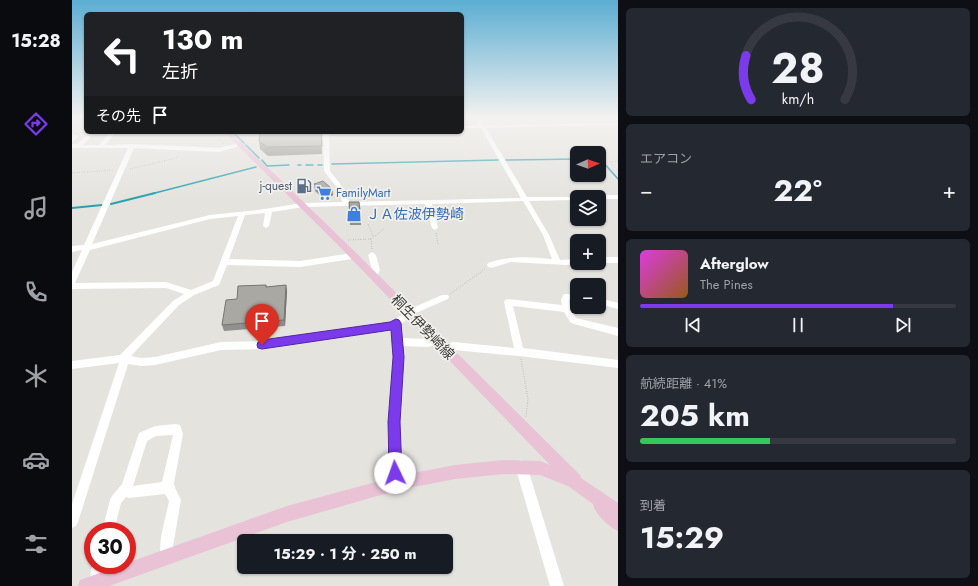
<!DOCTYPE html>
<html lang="ja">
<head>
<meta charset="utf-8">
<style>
  body { margin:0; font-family:Jost,"Noto Sans JP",sans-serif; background:#242831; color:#f1f3f6; height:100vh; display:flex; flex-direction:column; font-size:15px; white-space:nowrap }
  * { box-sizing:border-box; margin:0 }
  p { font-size:13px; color:#9ea1a6 }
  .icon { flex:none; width:22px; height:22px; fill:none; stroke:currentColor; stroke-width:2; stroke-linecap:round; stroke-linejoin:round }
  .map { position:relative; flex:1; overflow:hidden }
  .panel { display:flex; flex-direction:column; gap:8px; padding:8px; background:#0d0f14; width:360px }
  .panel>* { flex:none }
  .banner { position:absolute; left:12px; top:12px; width:380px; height:122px; border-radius:6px; box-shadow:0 1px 3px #0004; background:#202124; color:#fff; overflow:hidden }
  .needle { width:26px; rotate:88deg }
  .controls { position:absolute; left:498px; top:146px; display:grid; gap:8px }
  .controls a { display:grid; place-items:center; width:36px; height:36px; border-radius:6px; background:#171b24; box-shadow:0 1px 3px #0004; font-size:20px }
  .speed { position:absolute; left:12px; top:522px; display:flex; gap:8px; font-size:20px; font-weight:700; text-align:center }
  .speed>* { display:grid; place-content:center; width:52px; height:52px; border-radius:50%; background:#171b24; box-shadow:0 1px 3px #0004; line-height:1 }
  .speed .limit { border:6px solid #d22; background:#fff; color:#111 }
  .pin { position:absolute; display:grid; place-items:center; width:34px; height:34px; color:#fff; margin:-41px -17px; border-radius:50% 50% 50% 0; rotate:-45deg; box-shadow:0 0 4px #0007 }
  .pin .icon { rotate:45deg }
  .me { position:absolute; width:44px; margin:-22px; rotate:357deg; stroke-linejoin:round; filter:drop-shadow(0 0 3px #0008) }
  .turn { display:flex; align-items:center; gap:14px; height:84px; padding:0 12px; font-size:18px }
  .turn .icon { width:52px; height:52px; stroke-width:2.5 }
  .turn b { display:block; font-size:28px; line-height:34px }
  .then { display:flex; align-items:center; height:38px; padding:0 12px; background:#0003; gap:8px; font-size:15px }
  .big { font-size:30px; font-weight:700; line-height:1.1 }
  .panel .card { flex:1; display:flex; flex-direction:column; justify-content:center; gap:6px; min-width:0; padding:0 14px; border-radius:6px; background:#242831 }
  .panel .dial { align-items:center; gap:0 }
  .dial svg { height:104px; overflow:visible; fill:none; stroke:#363941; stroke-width:7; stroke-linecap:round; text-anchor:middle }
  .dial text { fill:#f1f3f6; stroke:none }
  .song { display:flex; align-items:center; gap:12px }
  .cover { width:48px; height:48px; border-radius:6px; background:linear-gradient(135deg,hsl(300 70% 55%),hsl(30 70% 35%)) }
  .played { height:4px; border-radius:2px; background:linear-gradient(90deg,#7c3aed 80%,#363941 80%) }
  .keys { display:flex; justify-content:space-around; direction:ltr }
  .heat { display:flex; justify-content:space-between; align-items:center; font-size:22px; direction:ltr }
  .charge { height:6px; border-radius:3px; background:linear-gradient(90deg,#34c759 41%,#363941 0) }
  .trip { position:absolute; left:165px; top:534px; width:216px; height:40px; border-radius:6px; background:#171b24; box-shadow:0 1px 3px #0004; font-weight:700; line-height:40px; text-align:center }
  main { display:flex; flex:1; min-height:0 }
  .tab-bar { display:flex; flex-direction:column; width:72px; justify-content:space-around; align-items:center; background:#090b0e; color:#9ea1a6 }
  .tab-bar .icon { width:28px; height:28px }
  .tab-bar .on { color:#7c3aed }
  .tab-bar b { font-size:18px; color:#f1f3f6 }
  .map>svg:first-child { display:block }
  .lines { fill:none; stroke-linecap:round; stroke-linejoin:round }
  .stream-far1 { stroke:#27a3b0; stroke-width:1.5 }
  .stream { stroke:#27a3b0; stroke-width:2 }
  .path { stroke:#999995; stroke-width:1; stroke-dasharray:0.5 2; stroke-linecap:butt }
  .minor { fill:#fff; fill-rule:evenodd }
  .major { fill:#e9c2d6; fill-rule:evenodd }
  .wall { fill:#91908c }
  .shaded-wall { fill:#767672 }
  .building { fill:#a9a8a3; stroke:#767672 }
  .route { fill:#7c3aed; stroke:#51269a }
  .labels { text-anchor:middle; stroke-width:3.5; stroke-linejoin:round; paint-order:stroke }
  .far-service-label { font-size:12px; fill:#4e5e75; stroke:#f1f0eb; text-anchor:end }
  .far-shop-label { font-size:12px; fill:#366cbe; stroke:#f1f0eb; text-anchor:start }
  .shop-label { font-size:14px; fill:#366cbe; stroke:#f1f0eb; text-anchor:start }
  .street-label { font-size:14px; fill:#3b3b39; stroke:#f1f0eb }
</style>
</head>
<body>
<main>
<nav class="tab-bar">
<b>15:28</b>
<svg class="icon on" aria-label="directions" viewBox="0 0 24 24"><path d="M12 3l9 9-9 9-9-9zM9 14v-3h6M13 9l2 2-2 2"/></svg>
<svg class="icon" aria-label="music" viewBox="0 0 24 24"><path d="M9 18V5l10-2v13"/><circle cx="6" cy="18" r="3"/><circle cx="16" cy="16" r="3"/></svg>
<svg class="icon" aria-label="phone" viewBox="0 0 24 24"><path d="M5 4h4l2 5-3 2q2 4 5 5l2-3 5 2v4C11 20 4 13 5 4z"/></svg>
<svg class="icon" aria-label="climate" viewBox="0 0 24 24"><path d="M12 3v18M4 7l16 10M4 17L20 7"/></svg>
<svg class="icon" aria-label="car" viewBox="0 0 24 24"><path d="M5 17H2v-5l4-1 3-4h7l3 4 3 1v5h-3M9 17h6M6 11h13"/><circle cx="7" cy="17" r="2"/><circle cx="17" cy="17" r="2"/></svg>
<svg class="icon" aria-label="filters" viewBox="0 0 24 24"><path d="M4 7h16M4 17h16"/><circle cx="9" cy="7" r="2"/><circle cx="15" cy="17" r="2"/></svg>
</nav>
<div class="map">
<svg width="546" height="586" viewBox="0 0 546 586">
  <rect width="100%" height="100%" fill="#e4e3de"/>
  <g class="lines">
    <path class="stream-far1" d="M162 133 172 143
      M174 145 187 158
      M190 160 195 166 217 165
      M434 160 505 159
      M527 160 530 161 546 179
      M260 164 426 160
      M226 165H229
      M234 165H241
      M246 165H250
      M79 194 184 167"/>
    <path class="stream" d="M39 204 83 193
      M0 208 30 205"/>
    <path class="path" d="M150 144 155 139
      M546 161 538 162 546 171
      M58 169 104 158 107 155
      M0 173 42 170
      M296 224 301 236
      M364 233 366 244
      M276 240 299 239
      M300 249 299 239 312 229
      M378 294 413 269
      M449 359 456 399 454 417"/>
    <path class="minor" d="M403 117H407L412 125 546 123V125L414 128 455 197H507H505V200L457 201 477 235 488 260 505 259V263H508V264L494 265 439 262 419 268 416 267 415 265 416 263C438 255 458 257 480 259L471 235 451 201 360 204 366 228 363 230 360 228 353 204 231 207 200 212 197 226 194 228 191 226 193 213 173 215 157 259 228 261 280 253 284 256 280 259 228 267 155 265 147 285 122 295 107 305 59 356 69 358 83 357 149 342 190 341 318 323 338 309 370 295H376L377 297 376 299 344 313 328 325 330 338 356 339 364 337 367 338 368 341 367 344 356 347 330 346C330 379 324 412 326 445 327 454 333 481 330 487L326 489 322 487C318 477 317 465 316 454 313 412 323 371 320 330L190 349 149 350 83 365 69 366 56 364 6 522 4 526 0 528V504L47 363 0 369V361L48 355 101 301 112 294 94 288 0 289V272L10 250 0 252V246L12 245 56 148H0V144H5L17 133 20 135 11 145H27L38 132H44L33 145 60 144 147 148 168 143 171 145 147 152 62 148 20 244 138 215 186 210 231 203 270 202 267 190 252 171 251 132H257L258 171 273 190 277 202 449 198 409 128H390V126L407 125ZM166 216 141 281 119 290 94 282 3 283 18 250 138 219Z
      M2 135 7 136 0 142V137Z
      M527 195H546V199H527V197H524Z
      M300 252 304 255 308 270 304 278 301 279 297 276 300 270 296 255Z
      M527 257H546V263H527Z
      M494 294H505V300H497L498 308 504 318 546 328V336L502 324 498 322 492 312 441 306 451 348 546 360V368L447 356 381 350 372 353 369 352 367 349 369 346 381 342 442 348 432 302 433 300 436 299 490 305 489 300 491 295Z
      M527 298 546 303V309L527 304Z
      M104 424 108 425 111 434 102 483 103 488 109 500 101 546V557L100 562 95 563 90 562C84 547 94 517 97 501L93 494 57 498 54 497 49 503 42 531H30L38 500 40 496 50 484 67 433 83 426ZM101 435 90 482 61 486 75 441 84 436Z
      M449 460 453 462 455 466 492 586H478L443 466 445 462Z
      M21 561V565H32L29 586H19L17 582Z"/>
    <path class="major" d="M152 132H159L272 241 508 475 509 478 546 503V531C537 527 522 513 521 504L496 486 468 475 432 474 383 479 326 490 215 522 37 586H6L8 580 50 565H55V563L215 506 326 476 383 465 432 460 468 461 478 465 266 245Z"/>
  </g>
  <path class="wall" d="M249 132 250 154 196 156 188 149 187 141Z
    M242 184 261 195 252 199 243 191Z
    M277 202 289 219V225H278Z
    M194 285 195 287 214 285 215 291 213 326 152 331 150 325Z"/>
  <path class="shaded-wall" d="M260 189 261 195 252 199V193Z
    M214 285 215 291 213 326 212 320Z"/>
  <path class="building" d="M188 132H249L250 146 195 147 187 141Z
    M251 181 260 189 252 193 242 184Z
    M277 202H287L289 219H278Z
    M194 285V287L214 285 212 320 150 325 154 300 165 299 166 286Z"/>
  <linearGradient id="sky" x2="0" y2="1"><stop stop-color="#5badd2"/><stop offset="0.59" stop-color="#f3f2f0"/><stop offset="1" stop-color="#f3f2f0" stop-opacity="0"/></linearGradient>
  <rect width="546" height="199" fill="url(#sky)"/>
  <path class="route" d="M324 319 327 320 329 323 332 357 328 422 330 473 328 477 323 479 319 477 317 473 316 422 321 357 319 330 190 349 186 348 185 345 186 342 190 340 318 322Z"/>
  <defs>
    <g id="fuel-bare" transform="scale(1.2)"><path d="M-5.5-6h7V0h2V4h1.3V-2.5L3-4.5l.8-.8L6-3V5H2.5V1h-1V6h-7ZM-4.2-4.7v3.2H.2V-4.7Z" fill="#5c6f8a" stroke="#f1f0eb" stroke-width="2.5" paint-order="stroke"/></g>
    <g id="supermarket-bare" transform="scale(1.2)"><path d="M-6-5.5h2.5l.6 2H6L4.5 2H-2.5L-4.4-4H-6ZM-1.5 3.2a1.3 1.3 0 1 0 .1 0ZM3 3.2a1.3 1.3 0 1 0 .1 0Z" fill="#3f7fe0" stroke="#f1f0eb" stroke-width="2.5" paint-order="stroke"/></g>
    <g id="shop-bare" transform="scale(1.2)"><path d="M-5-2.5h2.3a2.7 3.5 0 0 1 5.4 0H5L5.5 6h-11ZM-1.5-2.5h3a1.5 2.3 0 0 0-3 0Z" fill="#3f7fe0" stroke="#f1f0eb" stroke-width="2.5" paint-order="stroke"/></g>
  </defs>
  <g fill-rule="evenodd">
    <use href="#fuel-bare" x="232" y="186"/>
    <use href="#supermarket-bare" x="252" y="193"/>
    <use href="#shop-bare" x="282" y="214"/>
  </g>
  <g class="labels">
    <g class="far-service-label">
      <text x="220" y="190">j-quest</text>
    </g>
    <g class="far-shop-label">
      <text x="264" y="197">FamilyMart</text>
    </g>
    <g class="shop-label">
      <text x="294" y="219">ＪＡ佐波伊勢崎</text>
    </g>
    <g class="street-label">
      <text transform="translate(351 327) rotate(46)" y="5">桐生伊勢崎線</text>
    </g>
  </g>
</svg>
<div class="controls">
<a><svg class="needle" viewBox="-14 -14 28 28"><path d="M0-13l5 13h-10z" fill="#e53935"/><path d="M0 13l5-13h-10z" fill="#9ea1a6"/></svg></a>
<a><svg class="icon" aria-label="layers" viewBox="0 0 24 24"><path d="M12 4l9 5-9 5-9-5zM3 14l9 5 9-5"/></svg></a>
<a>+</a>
<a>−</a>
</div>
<div class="speed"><div class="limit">30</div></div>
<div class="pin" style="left:190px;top:345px;background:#d93025"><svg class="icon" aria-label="arrive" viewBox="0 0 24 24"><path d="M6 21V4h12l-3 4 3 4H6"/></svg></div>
<svg class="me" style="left:323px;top:473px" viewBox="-20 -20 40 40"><circle r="19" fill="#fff"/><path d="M0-13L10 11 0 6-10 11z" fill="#7c3aed"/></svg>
<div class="trip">15:29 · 1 分 · 250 m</div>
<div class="banner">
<div class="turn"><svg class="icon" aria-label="left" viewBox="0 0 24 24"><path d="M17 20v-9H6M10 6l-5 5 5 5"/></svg><div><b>130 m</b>左折</div></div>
<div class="then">その先<svg class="icon" aria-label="arrive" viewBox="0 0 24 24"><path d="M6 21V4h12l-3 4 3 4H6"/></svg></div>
</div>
</div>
<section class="panel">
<div class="card dial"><svg viewBox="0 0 100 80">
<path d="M14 69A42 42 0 1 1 86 69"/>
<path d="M14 69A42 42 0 0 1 10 35" stroke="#7c3aed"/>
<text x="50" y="56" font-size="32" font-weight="700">28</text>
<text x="50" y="72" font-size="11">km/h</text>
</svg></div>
<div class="card"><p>エアコン</p>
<div class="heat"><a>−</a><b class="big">22°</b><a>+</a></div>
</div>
<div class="card">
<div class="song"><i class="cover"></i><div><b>Afterglow</b><p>The Pines</p></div></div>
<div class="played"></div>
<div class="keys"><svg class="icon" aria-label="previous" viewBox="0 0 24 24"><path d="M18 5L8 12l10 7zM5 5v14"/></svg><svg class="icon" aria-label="pause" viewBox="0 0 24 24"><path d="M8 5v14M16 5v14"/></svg><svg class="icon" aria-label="next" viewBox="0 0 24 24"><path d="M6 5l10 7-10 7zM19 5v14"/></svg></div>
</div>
<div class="card"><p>航続距離 · 41%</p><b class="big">205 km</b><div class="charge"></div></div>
<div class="card"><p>到着</p><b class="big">15:29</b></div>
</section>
</main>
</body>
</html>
